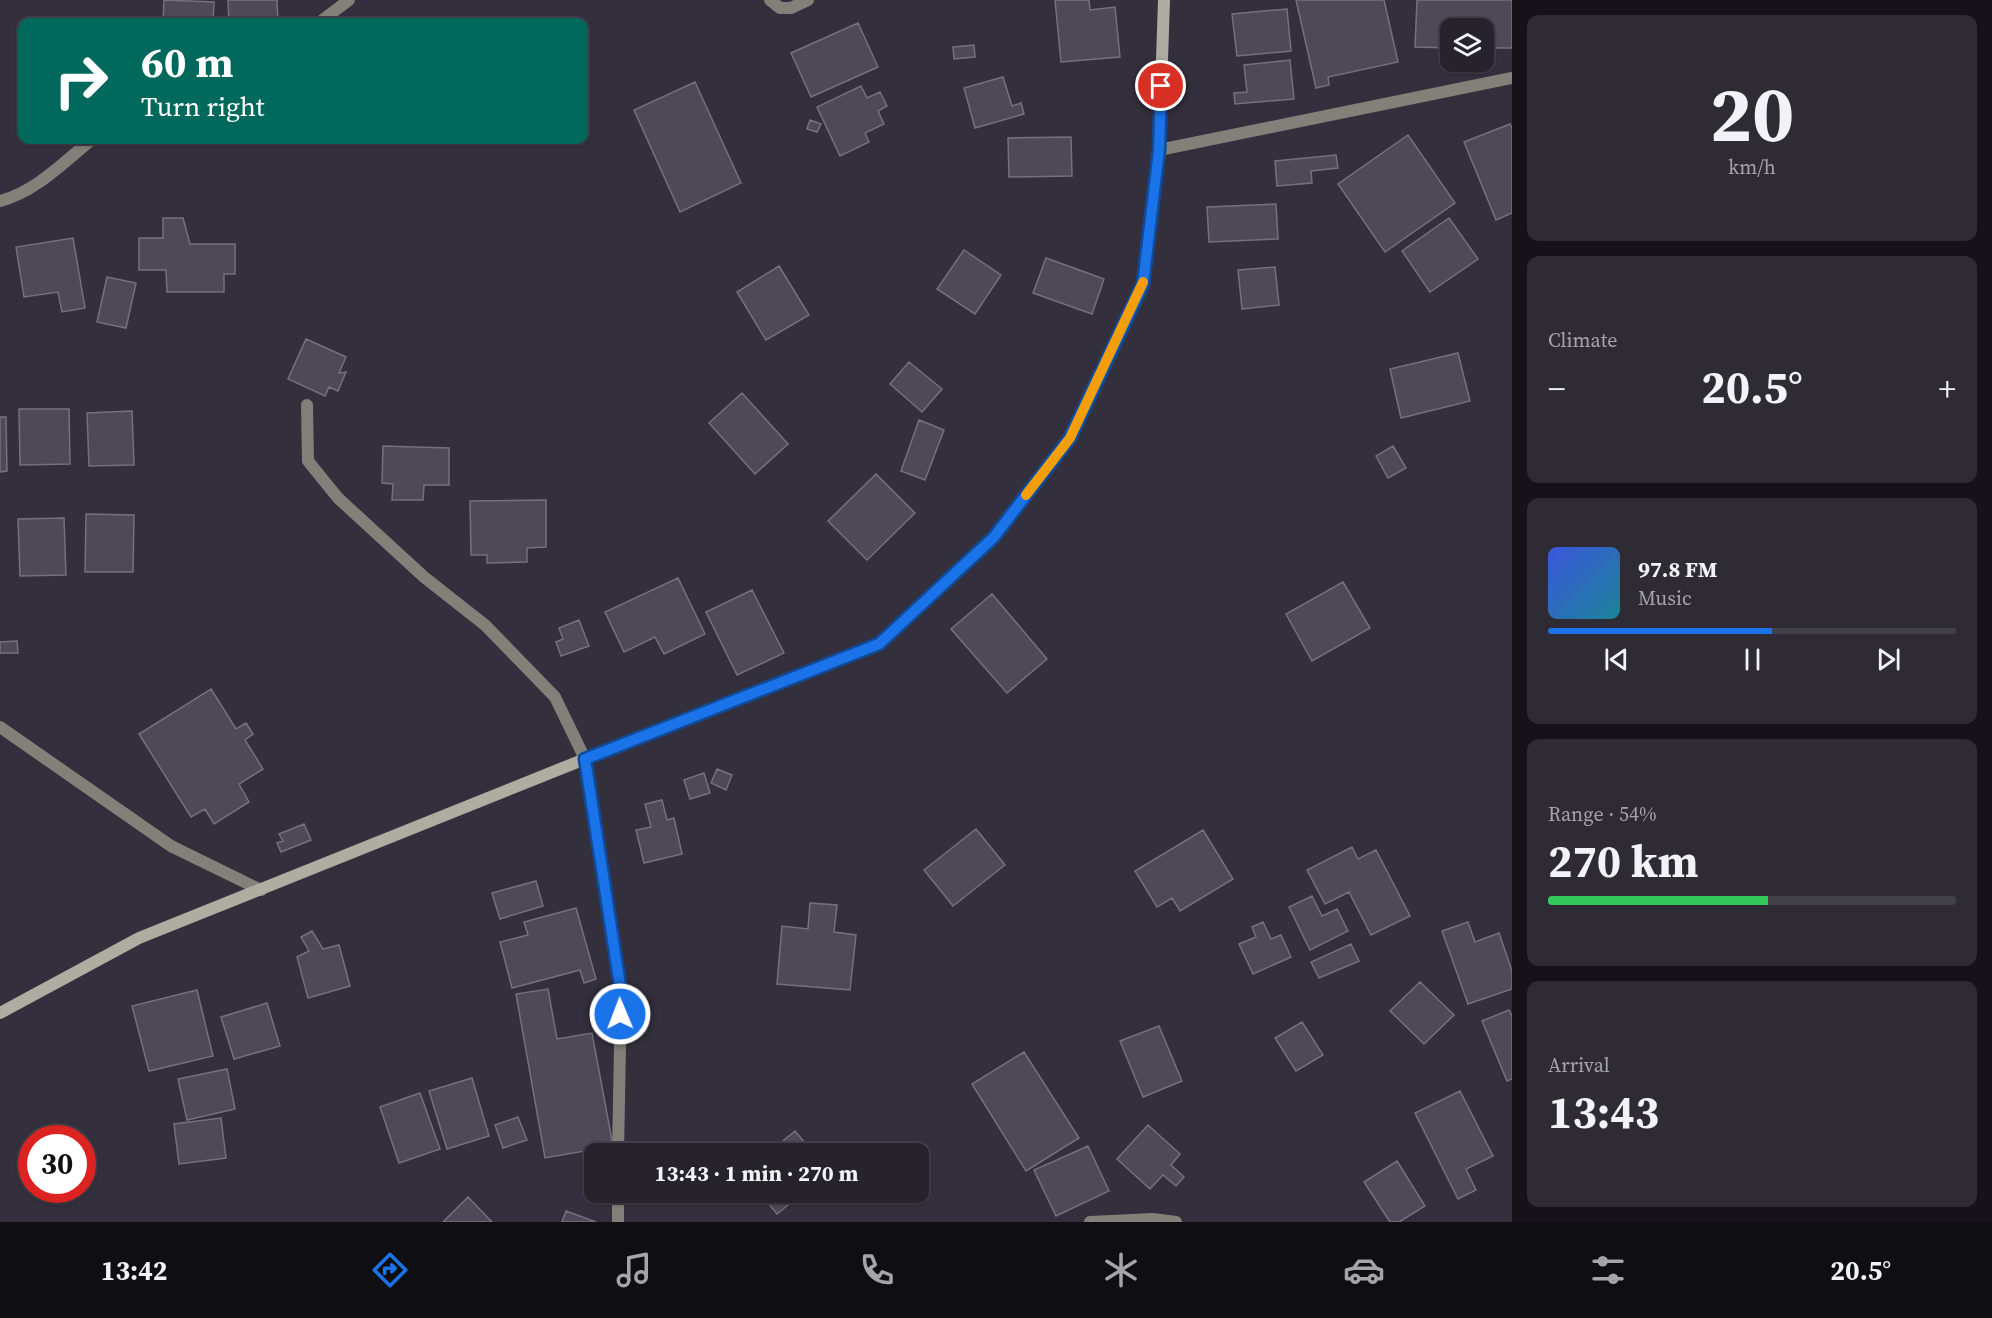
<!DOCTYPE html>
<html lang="en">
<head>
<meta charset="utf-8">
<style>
  body { margin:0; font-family:"Source Serif 4",serif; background:#2e2b35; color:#f1f3f6; height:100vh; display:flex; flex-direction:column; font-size:22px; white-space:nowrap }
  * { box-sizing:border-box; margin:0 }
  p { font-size:20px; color:#a4a4aa }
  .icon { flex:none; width:33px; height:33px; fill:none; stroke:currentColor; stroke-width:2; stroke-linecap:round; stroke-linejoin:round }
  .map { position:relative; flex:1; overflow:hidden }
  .sheet { display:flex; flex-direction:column; gap:15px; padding:15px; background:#151319; width:480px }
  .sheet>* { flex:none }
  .guide { position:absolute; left:18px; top:18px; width:570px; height:126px; border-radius:12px; box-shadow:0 2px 4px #0004,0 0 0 2px #424049; background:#00695c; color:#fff; overflow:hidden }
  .controls { position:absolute; left:1440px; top:18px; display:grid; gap:12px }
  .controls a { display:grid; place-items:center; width:54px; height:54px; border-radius:12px; background:#26232d; box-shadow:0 2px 4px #0004,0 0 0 2px #424049; font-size:30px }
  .speed { position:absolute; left:18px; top:1125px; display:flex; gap:12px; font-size:30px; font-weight:700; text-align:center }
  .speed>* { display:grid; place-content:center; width:78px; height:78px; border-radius:50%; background:#26232d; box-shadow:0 2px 4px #0004,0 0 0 2px #424049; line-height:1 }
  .speed .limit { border:9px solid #d22; background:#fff; color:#111 }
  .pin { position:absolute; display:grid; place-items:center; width:51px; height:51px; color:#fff; margin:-26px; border:3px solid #fff; border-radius:50%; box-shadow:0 2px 6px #0007 }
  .me { position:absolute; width:66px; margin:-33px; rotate:359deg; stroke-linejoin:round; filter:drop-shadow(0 0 4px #0008) }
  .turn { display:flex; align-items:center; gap:21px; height:126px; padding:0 24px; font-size:27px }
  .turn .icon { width:78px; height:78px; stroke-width:2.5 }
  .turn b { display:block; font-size:42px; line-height:51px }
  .big { font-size:45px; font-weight:700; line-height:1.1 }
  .sheet .tile { flex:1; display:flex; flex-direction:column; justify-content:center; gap:9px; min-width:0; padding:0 21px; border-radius:12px; background:#2e2b35 }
  .sheet .dial { align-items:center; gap:0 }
  .dial b { font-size:78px; line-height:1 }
  .song { display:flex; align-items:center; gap:18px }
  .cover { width:72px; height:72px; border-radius:9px; background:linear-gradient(135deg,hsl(230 70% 55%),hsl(190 70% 35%)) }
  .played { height:6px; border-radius:3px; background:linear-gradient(90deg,#1a73e8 55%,#424049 55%) }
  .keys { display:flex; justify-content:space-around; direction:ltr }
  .heat { display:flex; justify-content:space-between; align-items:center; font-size:33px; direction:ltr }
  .charge { height:9px; border-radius:4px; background:linear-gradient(90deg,#34c759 54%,#424049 0) }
  .trip { position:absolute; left:584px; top:1143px; width:345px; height:60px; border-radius:12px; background:#26232d; box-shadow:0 2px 4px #0004,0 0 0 2px #424049; font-weight:700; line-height:60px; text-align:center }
  .menu { display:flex; height:96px; justify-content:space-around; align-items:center; background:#0f0e12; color:#a4a4aa }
  .menu .icon { width:42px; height:42px }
  .menu .on { color:#1a73e8 }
  .menu b { font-size:27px; color:#f1f3f6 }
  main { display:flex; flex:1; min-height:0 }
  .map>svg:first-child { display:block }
  .building { fill:#4e4957; stroke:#75707f; stroke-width:1.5 }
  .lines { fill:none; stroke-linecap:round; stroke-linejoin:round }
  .minor { stroke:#818079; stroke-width:12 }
  .secondary { stroke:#aeada2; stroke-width:12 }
  .route-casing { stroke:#114b97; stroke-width:15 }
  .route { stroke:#1a73e8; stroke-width:10 }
  .slow { stroke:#f59e0b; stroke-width:10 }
</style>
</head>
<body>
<main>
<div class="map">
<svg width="1512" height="1222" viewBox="0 0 1512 1222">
  <rect width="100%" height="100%" fill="#332f3c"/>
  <path class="building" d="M164 0 214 2 213 22H163Z
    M228 0H277L278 22H229Z
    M1055 0H1089L1090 10 1115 7 1120 57 1061 62Z
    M1296 0H1384L1398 62 1328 77 1329 85 1316 88Z
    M1417 0H1512V48H1484V28H1450V48L1415 47Z
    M1287 9 1291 51 1237 56 1232 14Z
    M415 19V22H390V20Z
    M858 23 878 67 811 97 791 53Z
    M974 45 975 57 954 59 953 47Z
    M1290 60 1294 99 1235 104 1234 93 1247 92 1244 65Z
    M1003 77 1012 106 1021 103 1024 114 975 128 964 88Z
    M695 82 741 183 680 212 634 110Z
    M861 86 867 98 880 92 887 106 878 111 884 124 865 133 869 142 840 156 817 107Z
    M810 120 821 124 817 132 807 129Z
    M1510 124 1512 128V213L1496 220 1464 142Z
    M1408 135 1455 203 1385 252 1338 184Z
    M1071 137 1072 176 1009 177 1008 138Z
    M1336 155 1338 168 1311 171 1312 183 1277 186 1275 161Z
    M1276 204 1278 239 1209 242 1207 207Z
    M163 218H183L190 244H235V274H224V292H167L166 270H139V238H163Z
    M1449 218 1478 259 1430 292 1402 251Z
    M73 238 85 308 62 312 58 292 24 297 16 247Z
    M964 250 1001 275 975 314 937 289Z
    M1046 258 1104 279 1092 314 1033 293Z
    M779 266 809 315 766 340 737 292Z
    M1275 267 1279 305 1242 309 1238 270Z
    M107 277 136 283 126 328 97 322Z
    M306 339 346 357 339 373 346 372 338 391 329 387 325 396 288 379Z
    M1458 353 1470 401 1401 418 1390 369Z
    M909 362 942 389 922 412 890 384Z
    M742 393 788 444 755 474 709 423Z
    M19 409H69L70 464 20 465Z
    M132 411 134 465 89 466 87 413Z
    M0 417H6L7 471 0 472Z
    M919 420 944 430 925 480 901 471Z
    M383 446 449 448V485H424L423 500H392L393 484 382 483Z
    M1393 446 1406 468 1388 478 1376 456Z
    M876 474 915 513 867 560 828 521Z
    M546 500V547L527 548V562L487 563V555H471L470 501Z
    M86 514 134 515 133 572H85Z
    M64 518 66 575 20 576 18 519Z
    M678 578 705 634 664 654 655 637 624 652 605 612Z
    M1343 582 1370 628 1312 661 1286 614Z
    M752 590 784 653 737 675 706 612Z
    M992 594 1047 659 1007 693 951 629Z
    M579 620 589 646 561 656 556 642 563 639 559 628Z
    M17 641 18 653H0V642Z
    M211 689 236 729 246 723 253 734 245 740 263 769 239 784 249 802 214 824 205 809 191 817 139 734Z
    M717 769 732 775 726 790 711 783Z
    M704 773 710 793 690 799 684 780Z
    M662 800 667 820 674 818 682 854 644 863 636 830 651 827 645 804Z
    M304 824 311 840 281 852 277 843 283 841 279 834Z
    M976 829 1005 865 953 906 924 870Z
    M1203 830 1233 879 1180 911 1172 898 1157 907 1135 871Z
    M1352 847 1358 859 1376 850 1410 916 1371 935 1349 892 1325 904 1307 870Z
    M536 881 543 906 500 919 492 893Z
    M1312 896 1322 916 1337 909 1348 931 1310 950 1289 907Z
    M810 903 837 905 834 932 856 935 850 990 777 984 782 926 808 929Z
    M576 908 596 979 584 983 580 970 512 988 500 942 528 935 524 922Z
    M1263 922 1271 939 1281 935 1291 957 1253 974 1239 944 1256 937 1252 927Z
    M1468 922 1475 942 1499 933 1512 971V989L1468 1004 1442 931Z
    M312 931 323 949 339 945 350 986 308 998 297 957 309 951 301 937Z
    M1351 944 1359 961 1319 978 1311 962Z
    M1420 982 1454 1015 1424 1044 1390 1011Z
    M548 989 557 1039 592 1033 613 1146 545 1158 516 994Z
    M197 990 213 1056 149 1071 132 1006Z
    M267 1003 280 1046 234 1059 221 1017Z
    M1509 1010 1512 1016V1079L1507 1081 1482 1021Z
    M1302 1022 1323 1055 1296 1071 1275 1038Z
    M1159 1026 1182 1081 1143 1097 1120 1041Z
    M1024 1052 1079 1138 1026 1171 972 1084Z
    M227 1069 235 1109 187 1120 178 1079Z
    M472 1078 489 1136 447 1149 429 1091Z
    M1460 1091 1493 1156 1466 1169 1476 1190 1458 1199 1415 1113Z
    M420 1093 440 1149 399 1163 380 1107Z
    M518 1117 527 1140 503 1148 495 1125Z
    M221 1118 226 1158 179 1164 174 1124Z
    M1148 1125 1180 1154 1171 1165 1184 1177 1176 1186 1163 1175 1150 1189 1117 1159Z
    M795 1131 814 1154H767Z
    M1088 1146 1109 1191 1056 1216 1034 1170Z
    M1397 1161 1425 1206 1399 1222H1390L1364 1182Z
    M759 1192H804L777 1214Z
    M468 1197 492 1222H443Z
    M566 1211 596 1222H562Z"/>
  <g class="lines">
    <path class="minor" d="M770 0 780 8H791L808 0
      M320 22 349 0
      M1159 150 1512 78
      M0 201C35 192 63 163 91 140
      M307 405 308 461 338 498 424 577 485 625 555 697 585 759 621 992 618 1154
      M0 727 171 846 261 890
      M618 1192V1222
      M1090 1222 1153 1219 1176 1222"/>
    <path class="secondary" d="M0 1013 139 938 585 759 879 644 994 537 1070 438 1143 284 1159 150 1164 0"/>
  </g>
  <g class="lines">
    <g class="route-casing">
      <path id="route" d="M620 1014 621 992 585 759 879 644 994 537 1070 438 1143 284 1159 150 1161 86"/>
    </g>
    <use href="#route" class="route"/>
    <path class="slow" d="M1026 495 1070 438 1143 282"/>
  </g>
</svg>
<div class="controls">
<a><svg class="icon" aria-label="layers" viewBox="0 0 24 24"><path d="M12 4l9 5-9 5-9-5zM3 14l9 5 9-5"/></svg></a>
</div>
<div class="speed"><div class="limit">30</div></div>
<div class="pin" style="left:1161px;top:86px;background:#d93025"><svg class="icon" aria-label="arrive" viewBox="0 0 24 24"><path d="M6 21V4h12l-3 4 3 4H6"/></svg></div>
<svg class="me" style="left:620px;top:1014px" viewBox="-20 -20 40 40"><circle r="17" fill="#1a73e8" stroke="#fff" stroke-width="3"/><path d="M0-11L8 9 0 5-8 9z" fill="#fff"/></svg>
<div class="trip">13:43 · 1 min · 270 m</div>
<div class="guide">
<div class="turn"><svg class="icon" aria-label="right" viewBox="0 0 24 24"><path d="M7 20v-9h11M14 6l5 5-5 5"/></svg><div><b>60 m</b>Turn right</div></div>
</div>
</div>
<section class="sheet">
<div class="tile dial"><b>20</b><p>km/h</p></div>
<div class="tile"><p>Climate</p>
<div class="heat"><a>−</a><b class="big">20.5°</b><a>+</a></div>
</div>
<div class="tile">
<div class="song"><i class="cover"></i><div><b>97.8 FM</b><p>Music</p></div></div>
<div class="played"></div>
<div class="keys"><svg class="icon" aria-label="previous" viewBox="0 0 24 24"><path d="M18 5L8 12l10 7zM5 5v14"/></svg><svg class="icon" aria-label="pause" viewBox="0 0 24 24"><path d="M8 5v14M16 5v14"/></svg><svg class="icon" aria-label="next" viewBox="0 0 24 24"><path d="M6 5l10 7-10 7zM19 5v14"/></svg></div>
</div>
<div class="tile"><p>Range · 54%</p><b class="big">270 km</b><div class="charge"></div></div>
<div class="tile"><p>Arrival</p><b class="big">13:43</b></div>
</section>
</main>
<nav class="menu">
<b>13:42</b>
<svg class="icon on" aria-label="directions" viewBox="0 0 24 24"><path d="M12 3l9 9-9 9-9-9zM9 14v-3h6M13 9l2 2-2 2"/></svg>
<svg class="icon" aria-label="music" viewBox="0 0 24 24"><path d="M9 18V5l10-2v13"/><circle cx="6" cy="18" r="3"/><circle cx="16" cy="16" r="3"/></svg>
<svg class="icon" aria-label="phone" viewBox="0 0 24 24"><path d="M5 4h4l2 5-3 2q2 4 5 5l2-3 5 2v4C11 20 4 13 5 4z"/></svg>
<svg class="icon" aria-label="climate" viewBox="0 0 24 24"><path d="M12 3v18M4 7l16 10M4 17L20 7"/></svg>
<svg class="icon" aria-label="car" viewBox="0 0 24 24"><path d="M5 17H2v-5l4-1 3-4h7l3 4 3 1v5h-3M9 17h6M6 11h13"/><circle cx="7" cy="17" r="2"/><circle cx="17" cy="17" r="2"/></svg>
<svg class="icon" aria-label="filters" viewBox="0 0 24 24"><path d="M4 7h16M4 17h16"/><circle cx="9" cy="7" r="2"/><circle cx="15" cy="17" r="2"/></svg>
<b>20.5°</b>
</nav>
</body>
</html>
